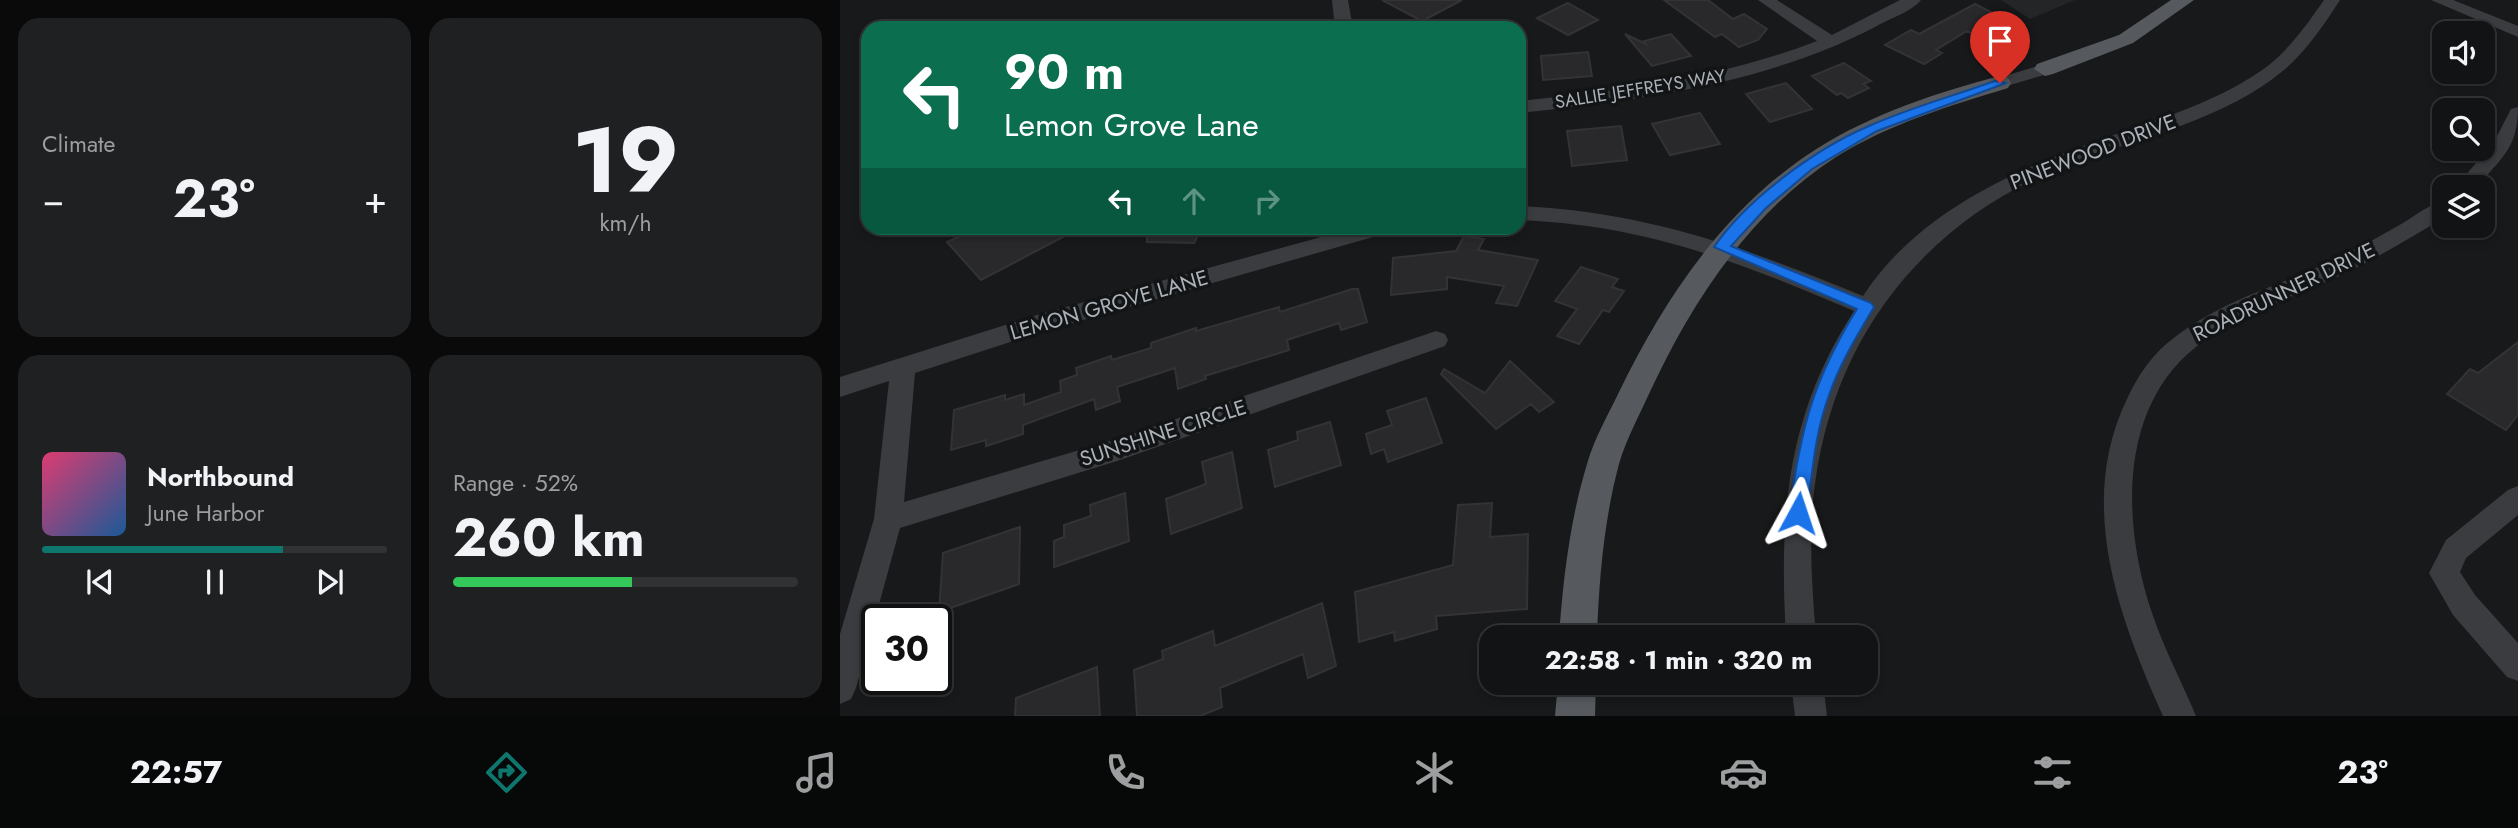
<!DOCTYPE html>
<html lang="en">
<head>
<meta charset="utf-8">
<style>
  body { margin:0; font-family:Jost,sans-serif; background:#1f2022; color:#f1f3f6; height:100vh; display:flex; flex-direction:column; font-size:26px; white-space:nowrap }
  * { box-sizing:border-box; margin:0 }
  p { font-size:23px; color:#9c9ea0 }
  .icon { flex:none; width:38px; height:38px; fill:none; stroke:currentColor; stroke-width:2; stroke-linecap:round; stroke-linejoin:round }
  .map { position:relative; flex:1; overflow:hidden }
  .panel { display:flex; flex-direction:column; gap:18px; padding:18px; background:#0a0a0b; width:840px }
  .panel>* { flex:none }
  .banner { position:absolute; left:21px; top:21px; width:665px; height:214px; border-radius:21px; box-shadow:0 4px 10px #0003,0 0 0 2px #313234; background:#0b6e4f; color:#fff; overflow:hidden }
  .tools { position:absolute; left:1592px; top:21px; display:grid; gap:14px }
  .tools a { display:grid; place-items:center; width:63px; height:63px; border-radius:14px; background:#121314; box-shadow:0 4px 10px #0003,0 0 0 2px #313234; font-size:35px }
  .speed { position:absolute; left:21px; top:604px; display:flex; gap:14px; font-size:35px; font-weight:700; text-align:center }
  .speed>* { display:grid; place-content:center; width:91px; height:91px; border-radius:50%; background:#121314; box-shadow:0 4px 10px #0003,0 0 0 2px #313234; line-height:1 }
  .speed .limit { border:4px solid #111; border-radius:10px; background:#fff; color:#111 }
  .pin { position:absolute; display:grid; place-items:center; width:60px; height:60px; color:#fff; margin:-72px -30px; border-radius:50% 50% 50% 0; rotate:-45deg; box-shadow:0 0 7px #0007 }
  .pin .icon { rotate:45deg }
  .me { position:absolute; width:77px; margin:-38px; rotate:5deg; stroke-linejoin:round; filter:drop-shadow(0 0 5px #0008) }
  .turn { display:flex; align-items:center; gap:24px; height:147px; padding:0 28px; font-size:32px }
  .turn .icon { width:91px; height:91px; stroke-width:2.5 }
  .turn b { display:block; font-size:49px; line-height:60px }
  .lanes { display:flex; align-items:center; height:66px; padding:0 28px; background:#0003; justify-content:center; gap:35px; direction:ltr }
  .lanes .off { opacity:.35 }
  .big { font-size:52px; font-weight:700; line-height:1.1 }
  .panel .tile { flex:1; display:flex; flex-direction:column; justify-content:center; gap:10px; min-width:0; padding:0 24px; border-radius:21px; background:#1f2022 }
  .panel .dial { align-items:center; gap:0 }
  .dial b { font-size:91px; line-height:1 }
  .song { display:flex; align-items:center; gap:21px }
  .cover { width:84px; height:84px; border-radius:10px; background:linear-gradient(135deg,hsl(340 70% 55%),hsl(210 70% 35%)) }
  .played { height:7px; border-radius:4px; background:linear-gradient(90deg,#0f766e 70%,#313234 70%) }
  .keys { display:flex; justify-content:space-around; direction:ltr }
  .heat { display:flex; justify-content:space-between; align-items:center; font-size:38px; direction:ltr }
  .charge { height:10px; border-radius:5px; background:linear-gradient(90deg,#34c759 52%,#313234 0) }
  .panel .tiles { flex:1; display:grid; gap:18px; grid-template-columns:repeat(2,1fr) }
  .trip { position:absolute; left:639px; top:625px; width:399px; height:70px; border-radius:21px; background:#121314; box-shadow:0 4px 10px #0003,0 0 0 2px #313234; font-weight:700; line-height:70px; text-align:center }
  .dock { display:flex; height:112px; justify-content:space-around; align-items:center; background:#070808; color:#9c9ea0 }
  .dock .icon { width:49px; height:49px }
  .dock .on { color:#0f766e }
  .dock b { font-size:32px; color:#f1f3f6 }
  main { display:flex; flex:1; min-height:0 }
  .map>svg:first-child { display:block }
  .built { fill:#242527 }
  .building { fill:#29292b; stroke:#333336; stroke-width:2 }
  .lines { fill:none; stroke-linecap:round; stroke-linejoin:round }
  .minor { fill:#3a3c3f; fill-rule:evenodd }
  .major { fill:#56595e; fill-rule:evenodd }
  .route { fill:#1a73e8; stroke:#114b97; stroke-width:2 }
  .labels { text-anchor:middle; stroke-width:7; stroke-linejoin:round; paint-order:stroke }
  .far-street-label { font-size:18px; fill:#abb2ba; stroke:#131415 }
  .street-label { font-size:21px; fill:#abb2ba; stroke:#131415 }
</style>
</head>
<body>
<main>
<section class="panel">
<div class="tiles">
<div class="tile"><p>Climate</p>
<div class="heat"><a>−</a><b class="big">23°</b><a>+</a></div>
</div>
<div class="tile dial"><b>19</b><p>km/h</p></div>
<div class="tile">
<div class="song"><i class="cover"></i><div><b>Northbound</b><p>June Harbor</p></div></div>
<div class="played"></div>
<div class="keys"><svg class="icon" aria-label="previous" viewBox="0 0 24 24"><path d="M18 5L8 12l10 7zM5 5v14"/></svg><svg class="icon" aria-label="pause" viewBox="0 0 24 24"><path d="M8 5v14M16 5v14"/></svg><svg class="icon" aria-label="next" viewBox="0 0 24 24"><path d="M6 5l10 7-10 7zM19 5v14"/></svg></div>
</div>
<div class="tile"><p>Range · 52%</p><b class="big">260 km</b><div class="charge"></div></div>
</div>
</section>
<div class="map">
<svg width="1678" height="716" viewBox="0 0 1678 716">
  <rect width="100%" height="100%" fill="#18191a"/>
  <path class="built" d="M1161 0H1235L1190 19Z"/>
  <path class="building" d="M542 0H622L582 21Z
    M824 0H868L893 19 904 14 927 29 918 40 899 47 882 34 875 37Z
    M728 3 758 20 728 35 697 18Z
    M1135 4 1169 21 1139 38 1127 31 1096 50 1102 53 1084 64 1045 45 1071 30 1079 34Z
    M785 34 806 44 804 41 831 34 851 56 812 66Z
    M748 52 752 76 703 80 701 56Z
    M1004 63 1031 81 1023 84 1029 88 1008 98 1001 93 997 95 972 76Z
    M946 83 972 109 930 122 906 94Z
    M860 113 880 144 830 155 812 124Z
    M781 126 787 160 732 166 727 131Z
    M137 228H240L141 280 107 242Z
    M307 228H362L354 243 307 242Z
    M624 236 644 239 638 250 698 260 677 306 656 303 664 286 607 277V289L551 295 553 258 616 251Z
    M741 267 778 279 772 287 784 291 769 312 763 310 739 344 717 336 737 309 715 301Z
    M512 289H518L527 322 501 330 499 323 447 340 449 350 365 376 366 379 338 389 335 368 277 387 280 401 256 410 254 399 183 425V434L146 446V440L111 450 114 410 165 395V400L184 394V405L221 392 220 381 237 375 236 368 271 356 272 360 311 348V343L356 328V331L439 307 440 312Z
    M1678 342V415L1666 430 1607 394 1630 369 1638 373Z
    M670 361 714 402 699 412 691 404 656 429 601 374 604 369 645 393Z
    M586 398 602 443 548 462 544 449 531 454 526 434 552 425 547 411Z
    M490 422 501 465 435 487 428 450 458 440 457 432Z
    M392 452 402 508 331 534 326 499 366 484 362 462Z
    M285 493 289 541 214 567V541L224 537V525L251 516 250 505Z
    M652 503 650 537 688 534 687 609 596 616 597 629 555 641 554 632 519 642 515 592 613 565 618 505Z
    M180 527 179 584 99 612 103 553Z
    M482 603 496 666 468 678 463 654 380 688 382 707 360 716H297L294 670 323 659 322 651 373 631 375 646Z
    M257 667 260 716H175L176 698Z"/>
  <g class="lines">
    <path class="minor" d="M492 0H508L513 28H495Z
      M918 0H937L992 35 1060 0H1081C1071 12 1049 19 1035 27 925 84 801 100 679 113V101C781 91 881 78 977 41Z
      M1484 0H1500C1484 25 1467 50 1444 70 1386 119 1302 137 1232 163 1089 217 995 332 975 484 968 535 972 586 976 637H946C939 515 946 416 1014 311 899 262 806 225 679 220V206C805 211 909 249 1023 296 1079 210 1180 167 1274 135 1326 117 1384 99 1429 65 1451 47 1468 23 1484 0Z
      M1591 0H1613L1678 26V37Z
      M656 22 662 23 665 28H647Z
      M1205 64 1211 65 1214 69 1211 73 1160 88 1151 83 1154 79Z
      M1678 107C1678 148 1662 157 1637 187H1616L1655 140 1671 109Z
      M1605 200V217C1567 240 1529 263 1488 281 1448 299 1405 313 1368 338 1277 398 1281 521 1312 613 1324 649 1342 682 1356 716H1323C1279 618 1236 504 1287 399 1298 375 1313 353 1335 337 1379 303 1433 287 1483 265 1510 253 1537 238 1563 223 1576 215 1590 204 1605 200Z
      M514 228H550L547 233 201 332 75 373 64 502 277 439 596 331 605 334 608 340 605 346 277 461 60 528 16 688 11 699 0 704V634L34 519 49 381 0 397V377L197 315Z
      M1678 486V515L1626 558 1620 572 1635 595 1678 643V681L1667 677 1613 615 1589 573 1606 540 1668 490Z
      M951 682H983L987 716H955Z"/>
    <path class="major" d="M1331 0H1354L1293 43 1213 74 1205 76 1194 69 1197 64 1279 35Z
      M1160 76 1168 78 1171 83 1168 88C1109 106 1049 124 996 157 909 213 851 303 808 396 798 418 786 440 779 464 764 520 759 579 757 637H719C723 579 730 520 747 464 754 439 768 415 779 392 826 296 886 206 978 148 1032 114 1098 92 1160 76Z
      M718 682H756L755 716H715Z"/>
  </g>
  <path class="route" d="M1155 81 1166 83 1037 131 972 169 926 208 891 246 1031 303 1034 307C1017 336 1000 363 989 395 975 433 972 473 967 513L964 518H952L949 513C961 429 972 382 1017 309L874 247C907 199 975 149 1029 126 1069 108 1113 96 1155 81Z"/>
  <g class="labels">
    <g class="far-street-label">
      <text transform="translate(800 89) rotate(-9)" y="6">SALLIE JEFFREYS WAY</text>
    </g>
    <g class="street-label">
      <text transform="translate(1253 152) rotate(-21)" y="7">PINEWOOD DRIVE</text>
      <text transform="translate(1444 292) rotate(-26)" y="7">ROADRUNNER DRIVE</text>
      <text transform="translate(269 305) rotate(-16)" y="7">LEMON GROVE LANE</text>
      <text transform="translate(323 433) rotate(-18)" y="7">SUNSHINE CIRCLE</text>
    </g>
  </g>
</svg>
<div class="tools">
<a><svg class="icon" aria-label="sound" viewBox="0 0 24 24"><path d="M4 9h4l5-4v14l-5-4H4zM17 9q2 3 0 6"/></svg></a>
<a><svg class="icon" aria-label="search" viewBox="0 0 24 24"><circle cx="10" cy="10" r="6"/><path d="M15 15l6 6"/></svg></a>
<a><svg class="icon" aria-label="layers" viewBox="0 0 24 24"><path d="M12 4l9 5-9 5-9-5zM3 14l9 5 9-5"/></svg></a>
</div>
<div class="speed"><div class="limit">30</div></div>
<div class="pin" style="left:1160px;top:83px;background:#d93025"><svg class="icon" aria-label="arrive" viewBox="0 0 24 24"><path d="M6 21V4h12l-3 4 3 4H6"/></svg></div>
<svg class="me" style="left:958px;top:513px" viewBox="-20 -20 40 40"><path d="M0-17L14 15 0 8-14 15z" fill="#1a73e8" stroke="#fff" stroke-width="4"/></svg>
<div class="trip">22:58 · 1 min · 320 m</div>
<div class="banner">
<div class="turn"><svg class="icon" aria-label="left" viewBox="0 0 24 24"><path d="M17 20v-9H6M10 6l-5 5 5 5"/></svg><div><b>90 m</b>Lemon Grove Lane</div></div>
<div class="lanes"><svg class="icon" aria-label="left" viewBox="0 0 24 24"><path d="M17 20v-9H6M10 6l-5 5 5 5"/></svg><svg class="icon off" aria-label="ahead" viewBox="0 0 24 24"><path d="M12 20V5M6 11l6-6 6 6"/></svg><svg class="icon off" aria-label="right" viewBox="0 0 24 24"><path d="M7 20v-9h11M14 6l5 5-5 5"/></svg></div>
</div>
</div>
</main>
<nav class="dock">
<b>22:57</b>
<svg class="icon on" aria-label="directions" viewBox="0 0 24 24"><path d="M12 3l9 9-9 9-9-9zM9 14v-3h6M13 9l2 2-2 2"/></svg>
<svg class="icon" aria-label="music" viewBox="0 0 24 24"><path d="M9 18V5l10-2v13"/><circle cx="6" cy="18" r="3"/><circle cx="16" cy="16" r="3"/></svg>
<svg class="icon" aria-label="phone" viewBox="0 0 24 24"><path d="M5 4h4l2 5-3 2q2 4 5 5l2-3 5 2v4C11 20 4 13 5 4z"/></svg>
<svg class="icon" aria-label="climate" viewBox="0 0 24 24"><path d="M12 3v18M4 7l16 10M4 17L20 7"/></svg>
<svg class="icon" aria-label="car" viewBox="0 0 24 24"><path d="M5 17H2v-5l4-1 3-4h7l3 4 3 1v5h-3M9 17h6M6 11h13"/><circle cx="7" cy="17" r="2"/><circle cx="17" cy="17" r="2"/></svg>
<svg class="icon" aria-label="filters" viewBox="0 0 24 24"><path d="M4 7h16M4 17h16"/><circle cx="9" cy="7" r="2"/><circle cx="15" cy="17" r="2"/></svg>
<b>23°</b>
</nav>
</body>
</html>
